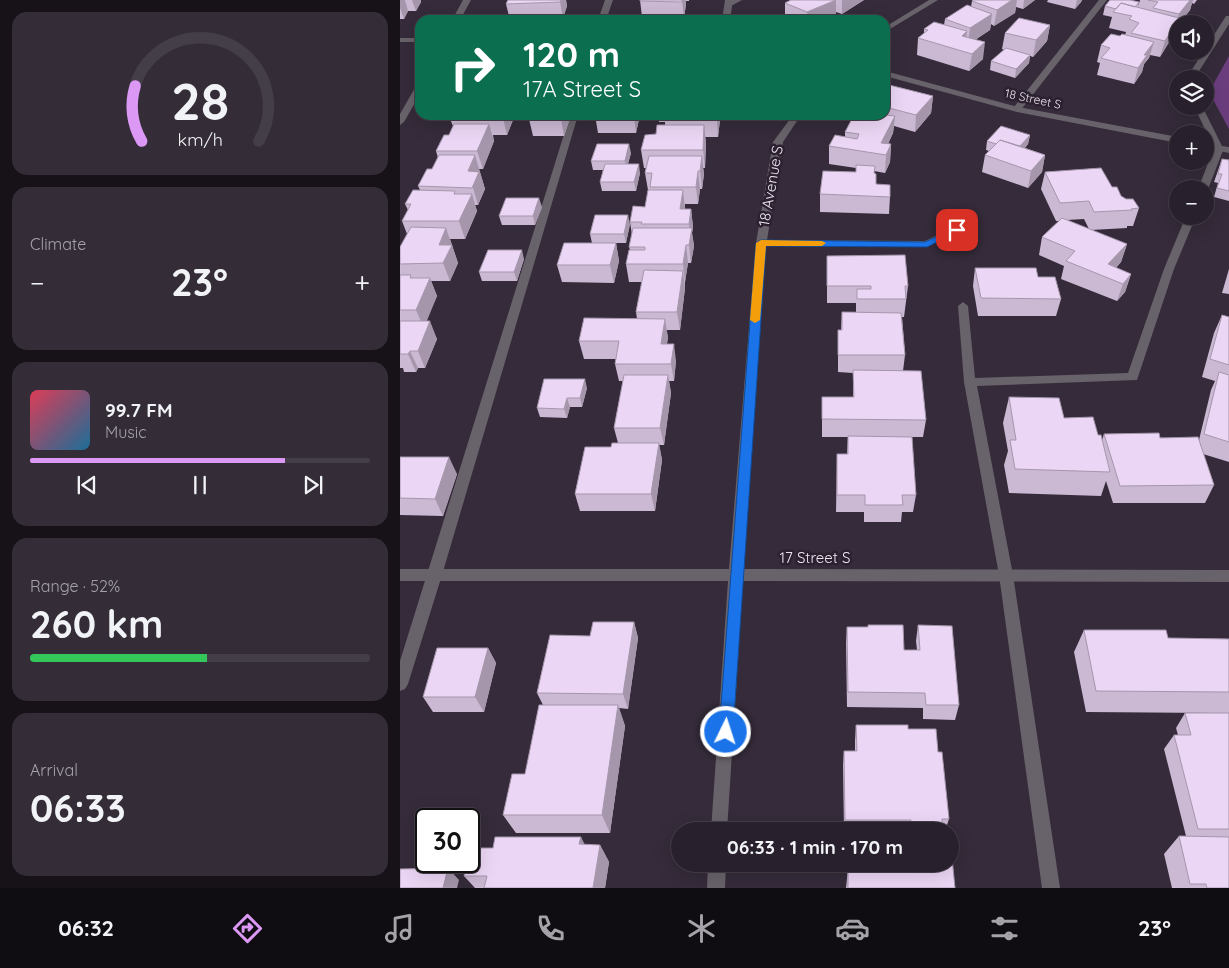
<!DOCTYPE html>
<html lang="en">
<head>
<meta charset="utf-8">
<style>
  body { margin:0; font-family:Quicksand,sans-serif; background:#342d38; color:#f1f3f6; height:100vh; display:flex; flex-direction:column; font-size:19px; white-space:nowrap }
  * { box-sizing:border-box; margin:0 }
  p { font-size:16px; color:#a5a3a9 }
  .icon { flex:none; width:28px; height:28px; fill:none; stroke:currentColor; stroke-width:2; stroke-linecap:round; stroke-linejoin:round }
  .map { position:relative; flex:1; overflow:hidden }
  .details { display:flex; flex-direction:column; gap:12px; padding:12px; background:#161218; width:400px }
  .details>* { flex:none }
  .guide { position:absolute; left:15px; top:15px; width:475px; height:105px; border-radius:15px; box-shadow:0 5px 20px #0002,0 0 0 1px #443e48; background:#0b6e4f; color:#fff; overflow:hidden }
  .buttons { position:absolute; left:769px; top:15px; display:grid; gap:10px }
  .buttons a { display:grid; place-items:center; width:45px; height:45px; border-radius:50%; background:#28202c; box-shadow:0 5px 20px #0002,0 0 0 1px #443e48; font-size:25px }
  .speed { position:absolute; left:15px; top:808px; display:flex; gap:10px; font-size:25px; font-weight:700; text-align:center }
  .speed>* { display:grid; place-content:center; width:65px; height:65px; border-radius:50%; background:#28202c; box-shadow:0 5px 20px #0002,0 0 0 1px #443e48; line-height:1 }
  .speed .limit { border:2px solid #111; border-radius:8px; background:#fff; color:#111 }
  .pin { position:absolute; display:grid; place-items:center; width:42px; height:42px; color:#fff; margin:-21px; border-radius:10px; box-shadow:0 2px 8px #0006 }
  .me { position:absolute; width:55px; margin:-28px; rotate:4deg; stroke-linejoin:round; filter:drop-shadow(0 0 4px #0008) }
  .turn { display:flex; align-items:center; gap:18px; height:105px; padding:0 25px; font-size:22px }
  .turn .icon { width:65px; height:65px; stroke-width:2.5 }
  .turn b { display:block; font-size:35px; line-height:42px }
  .big { font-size:38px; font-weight:700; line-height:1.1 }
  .details .tile { flex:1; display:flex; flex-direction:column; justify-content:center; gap:8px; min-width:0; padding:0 18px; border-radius:15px; background:#342d38 }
  .details .dial { align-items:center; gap:0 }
  .dial svg { height:130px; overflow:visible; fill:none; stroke:#443e48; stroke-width:7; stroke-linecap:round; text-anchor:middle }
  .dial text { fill:#f1f3f6; stroke:none }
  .song { display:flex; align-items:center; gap:15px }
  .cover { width:60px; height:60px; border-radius:8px; background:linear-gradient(135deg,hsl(350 70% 55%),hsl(200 70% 35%)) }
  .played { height:5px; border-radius:2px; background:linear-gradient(90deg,#db99f5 75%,#443e48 75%) }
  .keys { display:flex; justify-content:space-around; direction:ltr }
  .heat { display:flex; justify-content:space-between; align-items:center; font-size:28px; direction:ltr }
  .charge { height:8px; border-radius:4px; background:linear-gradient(90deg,#34c759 52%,#443e48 0) }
  .trip { position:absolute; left:271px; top:822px; width:288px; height:50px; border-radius:25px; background:#28202c; box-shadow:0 5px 20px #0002,0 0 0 1px #443e48; font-weight:700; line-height:50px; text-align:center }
  .tab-bar { display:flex; height:80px; justify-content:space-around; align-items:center; background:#100d12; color:#a5a3a9 }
  .tab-bar .icon { width:35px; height:35px }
  .tab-bar .selected { color:#db99f5 }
  .tab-bar b { font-size:22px; color:#f1f3f6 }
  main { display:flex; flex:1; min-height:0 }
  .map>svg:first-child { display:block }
  .green { fill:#6b3d7d }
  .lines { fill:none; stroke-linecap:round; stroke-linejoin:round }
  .lane { fill:#68636a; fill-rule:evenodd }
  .street { fill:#68636a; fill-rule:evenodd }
  .wall { fill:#cbb8d3; fill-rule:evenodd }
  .shaded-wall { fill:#a596ac }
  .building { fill:#ecd6f5; stroke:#a596ac }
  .route { fill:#1a73e8; stroke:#114b97 }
  .slow { fill:#f59e0b }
  .labels { text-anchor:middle; stroke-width:5; stroke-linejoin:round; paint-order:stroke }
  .far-street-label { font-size:12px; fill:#ebe4ee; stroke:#2b2130 }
  .street-label { font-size:15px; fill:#ebe4ee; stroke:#2b2130 }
</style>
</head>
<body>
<main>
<section class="details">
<div class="tile dial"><svg viewBox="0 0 100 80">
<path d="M14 69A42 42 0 1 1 86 69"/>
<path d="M14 69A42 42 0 0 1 10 35" stroke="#db99f5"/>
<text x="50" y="56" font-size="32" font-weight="700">28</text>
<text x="50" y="72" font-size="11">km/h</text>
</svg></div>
<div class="tile"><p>Climate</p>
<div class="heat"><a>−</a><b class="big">23°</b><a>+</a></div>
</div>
<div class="tile">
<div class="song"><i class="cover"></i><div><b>99.7 FM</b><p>Music</p></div></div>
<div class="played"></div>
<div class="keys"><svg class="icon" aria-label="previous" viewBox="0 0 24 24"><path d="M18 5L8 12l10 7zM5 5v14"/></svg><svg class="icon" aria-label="pause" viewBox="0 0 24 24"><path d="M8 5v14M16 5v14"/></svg><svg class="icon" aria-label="next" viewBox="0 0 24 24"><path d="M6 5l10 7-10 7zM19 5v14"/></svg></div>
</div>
<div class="tile"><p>Range · 52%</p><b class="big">260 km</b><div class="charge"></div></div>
<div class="tile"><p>Arrival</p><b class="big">06:33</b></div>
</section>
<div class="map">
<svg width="829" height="888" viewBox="0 0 829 888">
  <rect width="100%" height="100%" fill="#352b3a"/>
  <path class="green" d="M829 56V129L809 92Z"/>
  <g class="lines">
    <path class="lane" d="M205 0H213L206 20H198Z
      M331 0H342L331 6H325V2Z
      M699 0H707L620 111H614V107Z
      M170 115H178L42 575 8 684 5 689 0 691V661Z
      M819 145 824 148 808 189 805 191V189H798L814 148Z
      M786 216H796L774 269 737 380 577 386 613 575 660 888H642L599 575 564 382 558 306 563 302 568 306 575 378 728 373 764 269Z"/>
    <path class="street" d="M63 0H71L60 20H52Z
      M325 0H333L330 20H322Z
      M529 0H538L485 32V27Z
      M826 16H829V24L794 79H786Z
      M0 38H20V42H0Z
      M485 71 618 107 778 137V143L617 112 485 76Z
      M20 83V94L4 122 0 125V114L16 86Z
      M794 106H802L822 146 829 147V153L805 148V142L812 144Z
      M393 115H401L383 142 367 240 525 241 568 220H576L577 222 527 247 366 246 343 569 829 570V582L343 581 327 831H311L328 581H0V569H329L356 243 373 142Z
      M308 864H326L325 888H307Z"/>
  </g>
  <path class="wall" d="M0 0H21V2L16 11H8L4 19H0Z
    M108 0H166L167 6 163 18 110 20 106 4Z
    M240 0H289V1H286V4L284 18 242 17Z
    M391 0H464L442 14 436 12V16L426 20H388L385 19V3Z
    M573 0H635L623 9 616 7 615 13 594 26 591 24 590 30 575 40 583 59 569 71 517 55 518 38 524 34V29L544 25 545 19 571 7 572 1Z
    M648 0H682L681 2 675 9 647 2Z
    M740 0H797L794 4 792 3 790 10 777 27 774 34 760 57 750 55 749 58 744 64 742 72 734 84 697 75 700 63 697 62 701 45 725 35 726 32 709 28 712 17 703 15 705 6 739 2 738 7Z
    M650 25 647 41 633 57 630 56 629 63 615 78 590 70 591 61 604 50 602 49 605 33Z
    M485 84 533 96 531 113 515 132 494 126 493 133 488 144H491L490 162 485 173 474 171 476 184 490 197 489 214 420 212V194L456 172V168L429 164V146L445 137V132L485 115Z
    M115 115 107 135H93L94 141 83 169H79L85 189 78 205H75L77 211 65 239H50L58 263 50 281H31L37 296 26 321 37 339 25 368H18L16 372H4L3 368H0V247L7 234 2 221 8 210 5 204 20 190 18 186 32 169 38 158 36 151 49 135 53 126 50 119Z
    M171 115 164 136H133L129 119Z
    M195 115H240L236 133H198Z
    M258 115H320V120L318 137H305L306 142 305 168H303L304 174 302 189H300L298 204H285V209H291L293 227 292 233 294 246 291 263H288L285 282V288L280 330H266L268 337 267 344 276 361 274 381H269L271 393 264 445H259L262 460 255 511H180L175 494 211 447 218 443 214 428 223 381H219L215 364 216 359H184L179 341 237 319 236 312 242 282H229L226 264 230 250 229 247 232 235 230 222 245 207 248 190 245 173 246 168H244L241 150 265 125V122H259Z
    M630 135 628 144 625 148 645 155 642 172 628 188 582 172 585 155 589 151 586 150 587 141Z
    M231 153 228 164 240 173 236 191H202L200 182 203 170H193L191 161Z
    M822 159 829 160V201L814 197 818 183 814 182Z
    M645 172 712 187 721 196 739 208 733 226H727V228L691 230 727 244 721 262 716 268 731 274 725 292 717 301 661 279 664 266 639 255 642 237 659 221H656L641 189ZM684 219 689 229 667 220Z
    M142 207 135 225H102L99 216Z
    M230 224 226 243H192L190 234Z
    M216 243 219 261 214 283 162 282 157 265Z
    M427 256 508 286 504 317H502L505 355 503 371 526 420 523 437H504L516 495 513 512H502L501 522H464V512H436L437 454H447L448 437H422V397H453V373L438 372V330H441L442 312H456V303H427Z
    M124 259 117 281H82L79 272Z
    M575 268 638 277 661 299 656 316H578L573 286Z
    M829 269V294L822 293Z
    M822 315 829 317V462L803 454 814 485 805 503H713L706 481 701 496 609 493 604 465 608 451 603 423 609 397 664 418 698 435 702 440 704 434 799 440 811 390 815 381 802 377 814 333Z
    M187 388 182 407H170L167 418 140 417 137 408Z
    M0 458 57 474 43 516 0 515Z
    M234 622 238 638 228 709 219 708 225 726 210 833H116L103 815 125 774 143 705 137 693 190 636Z
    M518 625 559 705 555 720 523 719V708L447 707 446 643 447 627 504 650H517L516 641Z
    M684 630 768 638 829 639V888H772L764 854 779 836H786L764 749 774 735H778L776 728 785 713H812L686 712 674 652Z
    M88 648 96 663 84 712H33L23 697Z
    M456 725 508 729 538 752 549 819 545 831H444L443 765 444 751H455V740Z
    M185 845H200L209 862 205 888H75L64 876 93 848Z
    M458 864H550L555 888H446L448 868H458Z"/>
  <path class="shaded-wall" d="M0 0H5L8 11 4 19 0 8Z
    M12 0H21V2L16 11Z
    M161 0H166L167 6 163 18 160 2Z
    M282 0H286V4L284 18Z
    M436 0V16L426 20H407V12Z
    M442 0H464L442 14Z
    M612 0H617L615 13 594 26 597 10Z
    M624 0H635L623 9Z
    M677 0H682L681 2 675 9Z
    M790 0H793L790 10 779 24H778L774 34 760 57 765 41 776 23 779 14Z
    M592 14 590 30 568 44 570 28Z
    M650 25 647 41 633 57 636 40Z
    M567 31 565 48 562 36Z
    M585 42 583 59 569 71 572 54Z
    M754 42 749 58 744 64 742 72 734 84 738 68 744 55Z
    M630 55 629 63 615 78 616 69Z
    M533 96 531 113 515 132 516 115Z
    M104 115H115L107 135 103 118Z
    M162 115H171L164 136 161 119Z
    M234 115H240L236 133 234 116Z
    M317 115H320V120L318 137 317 119Z
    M495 116 493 133 483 155 481 143Z
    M89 124 94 141 83 169 77 151Z
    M304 125 306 142 305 168 303 150Z
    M630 135 628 144 615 159 617 150Z
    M229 144 231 153 226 170 225 161Z
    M491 144 490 162 485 173 486 155Z
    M75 155 85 189 78 205 68 171Z
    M645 155 642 172 628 188 631 171Z
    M302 156 304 174 302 189 300 171Z
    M239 164 240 173 236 191 234 182Z
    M298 171 300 189 298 204 296 187Z
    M283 190 285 208 283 224 280 209Z
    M72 194 77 211 65 239 59 221Z
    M139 198 142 207 135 225 133 216Z
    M291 209 293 227 292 233 294 246 291 263 289 245 290 236 289 224Z
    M228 215 230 224 226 243 224 234Z
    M46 228 58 263 50 281 43 263 39 245Z
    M216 243 219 261 214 283 210 265Z
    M727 244 721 262 707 277 708 264Z
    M286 245 288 263 285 282 283 264Z
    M122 250 124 259 117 281 114 272Z
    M283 271 285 288 280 330 277 312Z
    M731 274 725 292 717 301 723 284Z
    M30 278 37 296 24 328 16 310Z
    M265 319 268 337 264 361 261 344Z
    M30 321 37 339 25 368 18 351Z
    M274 344 276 361 274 381 271 364Z
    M10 351 18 368 16 372 8 354Z
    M268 375 271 393 264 445 260 428Z
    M185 379 187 388 182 407 180 398Z
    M167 398 170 407 167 418 164 409Z
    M259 443 262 460 255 511 251 494Z
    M49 457 57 474 43 516 35 499Z
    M234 622 238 638 228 709 223 694Z
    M88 648 96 663 84 712 75 697Z
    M218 705 225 726 210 833 202 815Z
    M181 837 190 855 179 844Z
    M200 845 209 862 205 888H193Z
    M48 868 59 880 57 888H43Z"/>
  <path class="building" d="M108 0H161L160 2 106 4Z
    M240 0H282V2L240 1Z
    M391 0H436L407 12 385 3Z
    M573 0H612L597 10 572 1Z
    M710 0H730L739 2 735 7 721 3 716 9 705 6Z
    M748 0H790L779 14 753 8 758 2Z
    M721 3 779 18 765 41 731 33 739 23 729 19 732 16 713 12Z
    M567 5 592 14 570 28 545 19Z
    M619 18 650 25 636 40 605 33Z
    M534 22 567 31 562 36 585 42 572 54 518 38 528 30 524 29Z
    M711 34 720 36 722 34 754 42 744 55H747L738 68 701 58 710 48 701 45Z
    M606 48 630 55 616 69 591 61Z
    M485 84 533 96 516 115 485 107Z
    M52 115H104L103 118 50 119Z
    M130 115H162L161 119H129Z
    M195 115H234V116H195Z
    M265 115H317V119H264Z
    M454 115H485L495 116 481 143 491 144 486 155 429 146 435 135 457 139 459 134 445 132Z
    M54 124H89L77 151H36L44 135H49Z
    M257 125H304L303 150H241L245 135 256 134Z
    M601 126 630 135 620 146 600 140 596 144 587 141Z
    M600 140 645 155 631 171 585 155Z
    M197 144H229L225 161H191Z
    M39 155H75L68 171 79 172 72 188 18 186 27 169H32Z
    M249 156H302L300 171H298L296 187H250L252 173H245Z
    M822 159 829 160V191L817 188 822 174H818Z
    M205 164H239L234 182H200Z
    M456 165 475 166 474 173 476 174V184L490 185V197L420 194 423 171 456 172Z
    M701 168 712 187H717L721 196 726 199H733L739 208 731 209 732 210 694 212 689 201 660 203 645 172Z
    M13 190 55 191 54 194H72L59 221H2L11 204H5Z
    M248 190H283L280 209H291L289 224H241L242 222H230L233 206 245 207Z
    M106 198H139L133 216H99Z
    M195 215H228L224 234H190Z
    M662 218 727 244 708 264 731 274 723 284 666 261 675 251 642 237Z
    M11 227 46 228 39 245H52L43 263 0 264V247Z
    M233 228H292L289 245H286L283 264H226L229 250H245V247H229Z
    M164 243H216L210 265H157Z
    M88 250H122L114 272H79Z
    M505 255 508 286H505L506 299H457V289H471V286H427V256Z
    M575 268H636L638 277H655L661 299 581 298Z
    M244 270 283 271 277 312H236Z
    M0 275H11L10 278H30L16 310H0Z
    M442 312 501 313 505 355H438V330H442Z
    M822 315 829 317V365L810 359Z
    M184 318 265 319 261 344H274L271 364H215L219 341H179Z
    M0 321H30L18 351H10L8 354H0Z
    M453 370 521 371 526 420 422 419V397H454Z
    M819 372 829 375V442L804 434Z
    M224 375H268L260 428H214Z
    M144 379H185L180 398H167L164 409 137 408Z
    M609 397 659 398 664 418 693 417 698 435H701L710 472 615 469 610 440H616Z
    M759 433 760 438 798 437 814 485 720 486 704 434Z
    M448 436 512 437 516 495H502L503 505H465V495H437V454H448Z
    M212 443H259L251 494H175L185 447H211Z
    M0 457H49L35 499 0 498Z
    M193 622H234L223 694 137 693 150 635 190 636Z
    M468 625H503L504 650H520L518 625 552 626 559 705H526L525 693 448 692 447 627H468Z
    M684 630H766L768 638 829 639V692L696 691Z
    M37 648H88L75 697H23Z
    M139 705H218L202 815H103L112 774H125Z
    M785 713H829V829H798L774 735H791Z
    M456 725H508V729H536L538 752H542L549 819H542V828H511V820H445L444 751H457Z
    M779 836 829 837V888H807L806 884H790Z
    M95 837H181L179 844 200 845 193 888H84L87 876H64L68 861H69L71 848H93Z
    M550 837 555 888H448V868H460V864H550Z
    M48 868 43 888H0V869Z"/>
  <path class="route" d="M557 227 560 228V231L527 247 366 246 333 732 331 737 326 739 321 737 319 732 356 243 361 240 525 242Z"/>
  <path class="slow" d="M361 240 422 241 426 243 422 246H366L360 320 355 323 350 320 356 243Z"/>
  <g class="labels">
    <g class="far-street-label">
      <text transform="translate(633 99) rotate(12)" y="4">18 Street S</text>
    </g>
    <g class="street-label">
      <text transform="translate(371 186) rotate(-80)" y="5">18 Avenue S</text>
      <text x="415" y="563">17 Street S</text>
    </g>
  </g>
</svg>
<div class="buttons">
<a><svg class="icon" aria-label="sound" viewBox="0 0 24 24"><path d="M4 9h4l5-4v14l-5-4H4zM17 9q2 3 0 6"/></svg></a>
<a><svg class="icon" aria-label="layers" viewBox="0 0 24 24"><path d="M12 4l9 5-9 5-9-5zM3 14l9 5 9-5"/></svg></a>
<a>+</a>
<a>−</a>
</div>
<div class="speed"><div class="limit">30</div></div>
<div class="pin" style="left:557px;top:230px;background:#d93025"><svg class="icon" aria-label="arrive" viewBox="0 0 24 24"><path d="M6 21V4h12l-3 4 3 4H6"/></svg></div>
<svg class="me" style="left:326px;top:732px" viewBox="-20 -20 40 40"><circle r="17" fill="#1a73e8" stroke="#fff" stroke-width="3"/><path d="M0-11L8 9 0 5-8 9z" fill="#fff"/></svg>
<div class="trip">06:33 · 1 min · 170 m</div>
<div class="guide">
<div class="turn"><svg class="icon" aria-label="right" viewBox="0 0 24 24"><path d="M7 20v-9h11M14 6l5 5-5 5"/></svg><div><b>120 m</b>17A Street S</div></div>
</div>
</div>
</main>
<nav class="tab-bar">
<b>06:32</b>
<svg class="icon selected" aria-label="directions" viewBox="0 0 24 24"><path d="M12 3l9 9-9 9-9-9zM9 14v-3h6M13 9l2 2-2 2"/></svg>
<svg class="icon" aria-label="music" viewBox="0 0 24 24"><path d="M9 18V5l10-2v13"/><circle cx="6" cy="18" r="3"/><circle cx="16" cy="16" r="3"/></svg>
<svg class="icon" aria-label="phone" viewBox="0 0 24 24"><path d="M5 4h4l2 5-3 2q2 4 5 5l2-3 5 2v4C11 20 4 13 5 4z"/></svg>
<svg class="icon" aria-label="climate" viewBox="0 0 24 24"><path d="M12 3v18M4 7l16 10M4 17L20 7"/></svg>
<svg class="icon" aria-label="car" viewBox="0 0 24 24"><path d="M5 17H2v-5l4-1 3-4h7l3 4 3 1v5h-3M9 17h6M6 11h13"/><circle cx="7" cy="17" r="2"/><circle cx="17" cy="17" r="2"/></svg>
<svg class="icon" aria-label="filters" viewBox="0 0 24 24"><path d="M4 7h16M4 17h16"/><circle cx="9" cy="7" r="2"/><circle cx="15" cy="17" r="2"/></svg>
<b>23°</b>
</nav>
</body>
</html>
